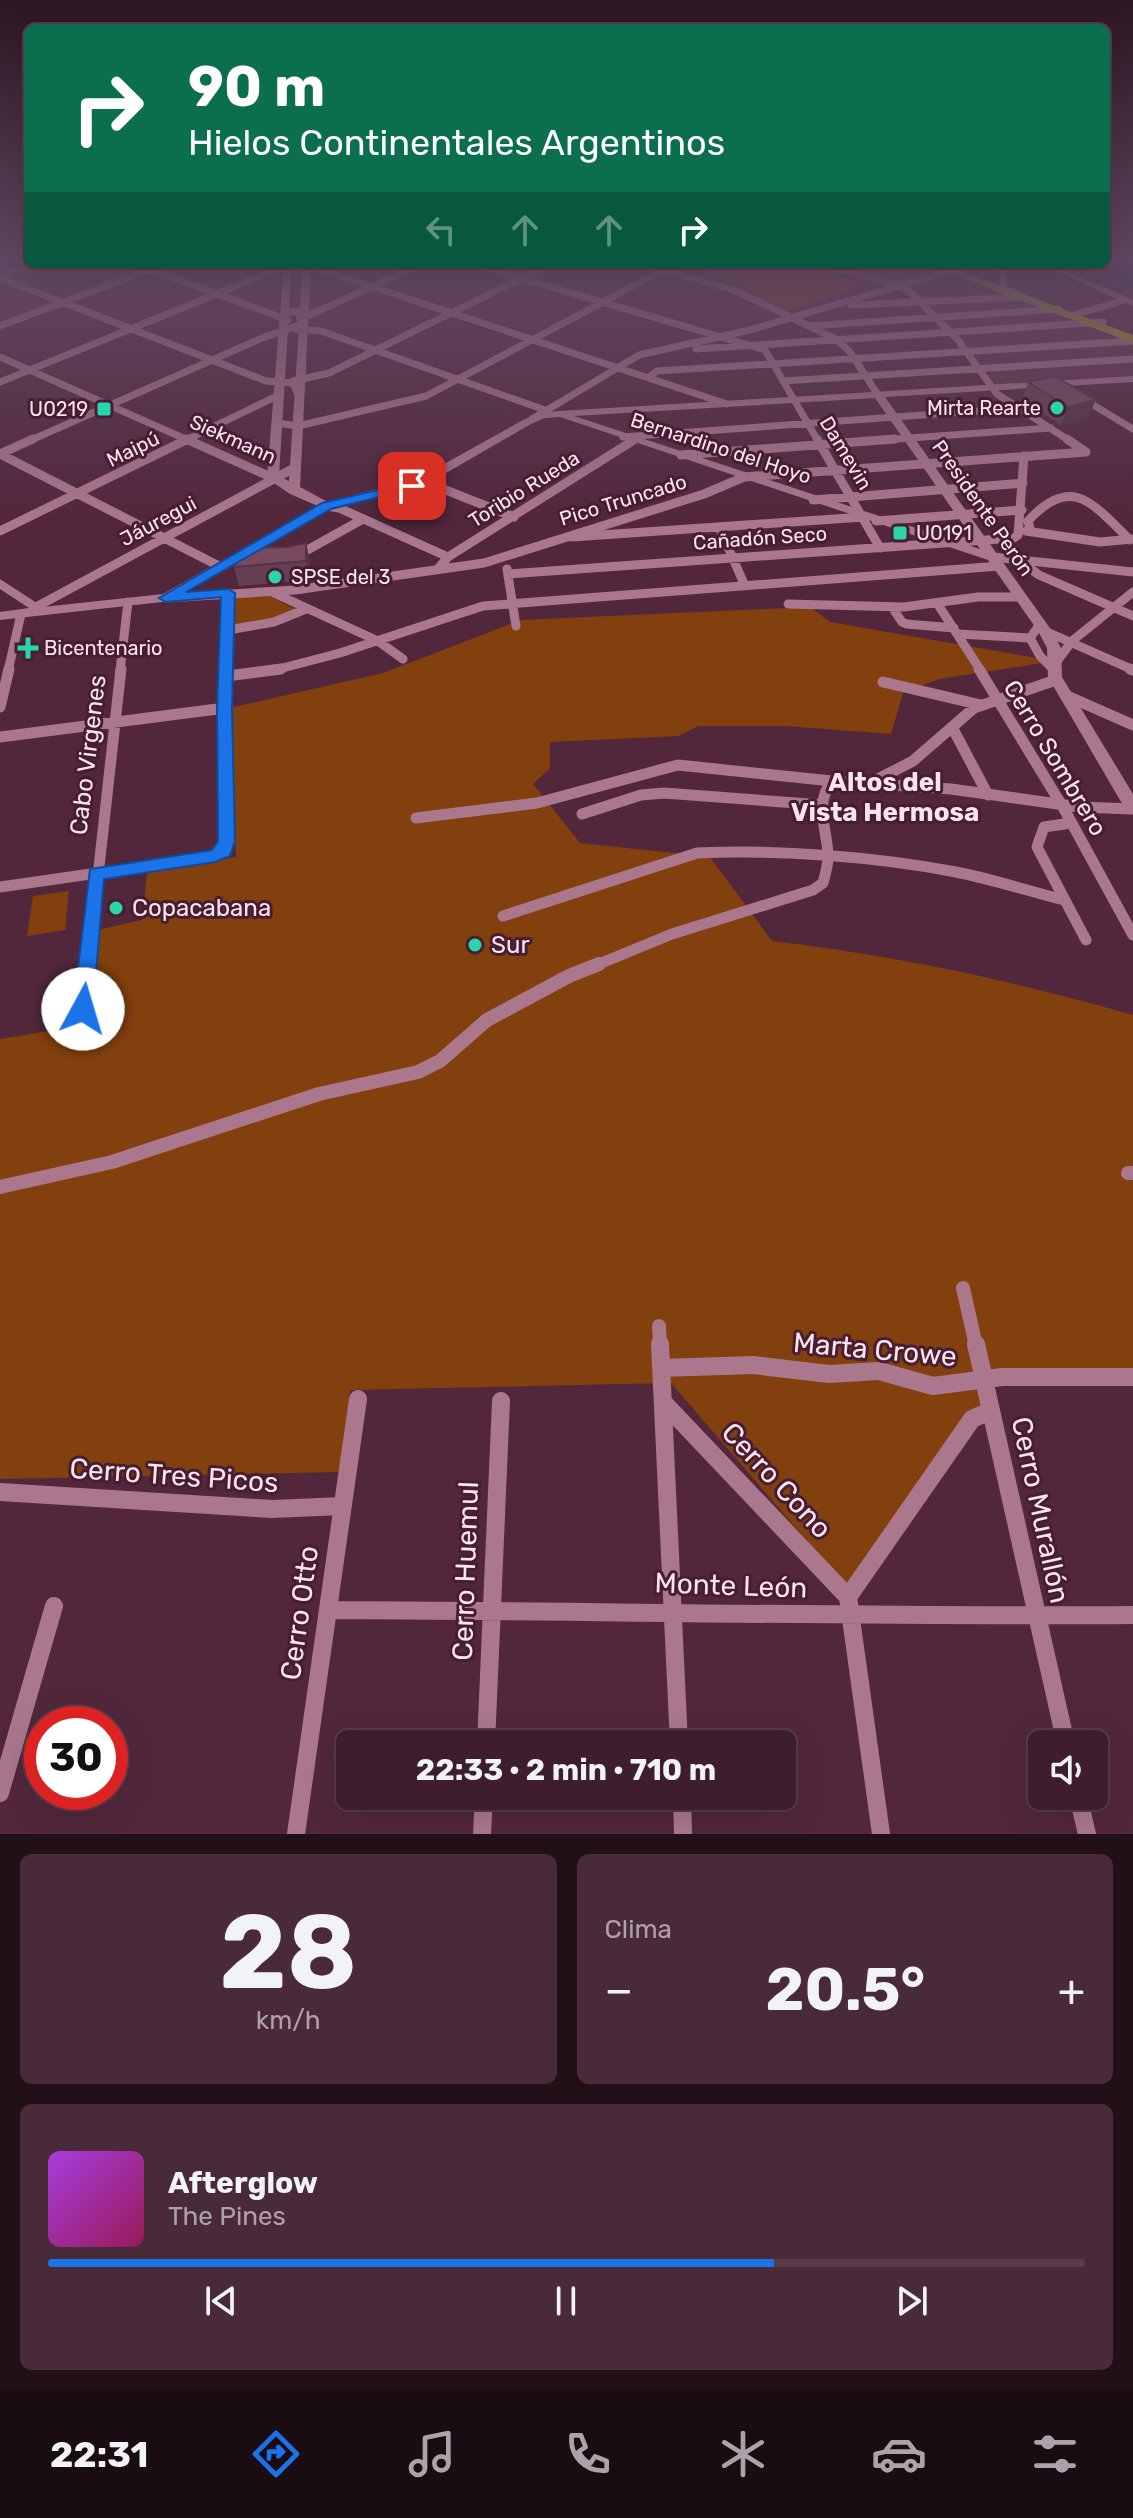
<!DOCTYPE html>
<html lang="es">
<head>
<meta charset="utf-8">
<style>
  body { margin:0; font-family:Rubik,sans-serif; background:#492a39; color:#f1f3f6; height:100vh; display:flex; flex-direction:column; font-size:30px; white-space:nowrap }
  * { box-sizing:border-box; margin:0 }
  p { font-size:26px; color:#ada2aa }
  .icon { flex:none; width:44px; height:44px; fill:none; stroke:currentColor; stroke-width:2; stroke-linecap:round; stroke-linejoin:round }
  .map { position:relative; height:1834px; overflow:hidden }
  .details { display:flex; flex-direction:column; gap:20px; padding:20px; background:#221019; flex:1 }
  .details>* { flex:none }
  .banner { position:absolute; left:24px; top:24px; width:1086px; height:244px; border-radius:12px; box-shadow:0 8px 32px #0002,0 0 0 2px #573b49; background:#0b6e4f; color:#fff; overflow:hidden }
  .fabs { position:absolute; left:1028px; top:1730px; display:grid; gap:16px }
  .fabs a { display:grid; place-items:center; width:80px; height:80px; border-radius:12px; background:#3e1d2d; box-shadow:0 8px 32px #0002,0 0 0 2px #573b49; font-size:40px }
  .speed { position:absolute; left:24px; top:1706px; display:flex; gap:16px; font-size:40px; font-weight:700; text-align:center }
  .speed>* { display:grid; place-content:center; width:104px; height:104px; border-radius:50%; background:#3e1d2d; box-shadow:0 8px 32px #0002,0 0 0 2px #573b49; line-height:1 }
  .speed .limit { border:12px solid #d22; background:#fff; color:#111 }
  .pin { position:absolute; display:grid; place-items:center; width:68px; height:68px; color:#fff; margin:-34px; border-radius:16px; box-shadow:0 4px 12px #0006 }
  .me { position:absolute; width:88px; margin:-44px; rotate:6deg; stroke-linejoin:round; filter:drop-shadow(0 0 6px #0008) }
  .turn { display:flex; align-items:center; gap:28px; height:168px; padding:0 32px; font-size:36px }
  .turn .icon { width:104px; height:104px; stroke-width:2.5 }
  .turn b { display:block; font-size:56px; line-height:68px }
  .lanes { display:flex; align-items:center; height:76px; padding:0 32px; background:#0003; justify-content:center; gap:40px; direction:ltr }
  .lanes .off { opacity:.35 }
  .big { font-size:60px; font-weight:700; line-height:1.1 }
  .details .widget { flex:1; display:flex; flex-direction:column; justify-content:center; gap:12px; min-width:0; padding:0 28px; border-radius:12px; background:#492a39 }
  .details .dial { align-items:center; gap:0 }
  .dial b { font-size:104px; line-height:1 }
  .song { display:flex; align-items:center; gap:24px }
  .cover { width:96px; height:96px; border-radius:12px; background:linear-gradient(135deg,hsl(280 70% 55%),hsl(330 70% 35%)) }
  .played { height:8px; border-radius:4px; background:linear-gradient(90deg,#1a73e8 70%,#573b49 70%) }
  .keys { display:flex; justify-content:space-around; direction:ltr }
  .heat { display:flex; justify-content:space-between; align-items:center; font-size:44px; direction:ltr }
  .details .tiles { flex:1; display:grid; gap:20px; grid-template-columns:1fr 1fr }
  .widget:last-child { grid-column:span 2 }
  .trip { position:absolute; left:336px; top:1730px; width:460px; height:80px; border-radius:12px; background:#3e1d2d; box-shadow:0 8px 32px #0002,0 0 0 2px #573b49; font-weight:700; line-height:80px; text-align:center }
  .tabs { display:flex; height:128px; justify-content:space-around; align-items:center; background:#190c12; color:#ada2aa }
  .tabs .icon { width:56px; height:56px }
  .tabs .current { color:#1a73e8 }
  .tabs b { font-size:36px; color:#f1f3f6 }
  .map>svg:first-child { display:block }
  .built { fill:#623149 }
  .green { fill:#82400e }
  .water { fill:#012737 }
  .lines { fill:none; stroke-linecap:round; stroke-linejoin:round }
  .street-far4 { stroke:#aa778d; stroke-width:7 }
  .street-far3 { stroke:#aa778d; stroke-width:9 }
  .street-far2 { stroke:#aa778d; stroke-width:11 }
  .street-far1 { stroke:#aa778d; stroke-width:14 }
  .street { stroke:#aa778d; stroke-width:18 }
  .secondary { fill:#aa778d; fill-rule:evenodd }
  .highway { fill:#a5a928; fill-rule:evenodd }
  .wall { fill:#673f52 }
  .shaded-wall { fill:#543342 }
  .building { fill:#78495f; stroke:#543342; stroke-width:2 }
  .route { fill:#1a73e8; stroke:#114b97; stroke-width:2 }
  .poi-dot { fill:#2bd5ac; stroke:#471d31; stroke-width:3 }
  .labels { text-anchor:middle; stroke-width:6; stroke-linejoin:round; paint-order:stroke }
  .far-poi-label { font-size:20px; fill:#fce4ee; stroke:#471d31; text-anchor:start }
  .far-street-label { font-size:20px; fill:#fce4ee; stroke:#471d31 }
  .street-label { font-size:24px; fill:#fce4ee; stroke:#471d31 }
  .poi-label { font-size:24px; fill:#fce4ee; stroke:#471d31; text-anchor:start }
  .neighbourhood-label { font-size:26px; font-weight:bold; fill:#fce4ee; stroke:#471d31 }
  .near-street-label { font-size:28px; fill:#fce4ee; stroke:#471d31 }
</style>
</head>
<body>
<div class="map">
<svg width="1133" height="1834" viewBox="0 0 1133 1834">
  <rect width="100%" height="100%" fill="#52273c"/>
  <path class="built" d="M0 262 28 264H165L0 326Z
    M811 264H943L1003 285 1133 335V379L996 387 910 292Z"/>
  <path class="green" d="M721 264 765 267 794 264 870 284 791 310H784L734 284 701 275Z
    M268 595 297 610 286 616 234 626V597Z
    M810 607 830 622 1054 661 939 679 903 693 891 734 786 726H698L679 736 550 742V768L533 784 580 843 710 857 772 941C894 955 1015 981 1133 1015V1377L1002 1378 847 1587 671 1383 350 1390 340 1472 0 1479V1039L84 1025 97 930 142 920 147 873 236 857 230 708 383 673 521 620Z
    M69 891 65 930 27 936 33 896Z"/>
  <path class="water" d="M1133 262V288L1074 264Z"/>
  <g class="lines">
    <path class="street-far4" d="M136 264 288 320
      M304 264 727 404
      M473 264 765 350 818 441
      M641 264 734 290 836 339 850 352 878 395
      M811 264 874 278 908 290 957 339 997 394 1070 441
      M0 278 266 381 293 383 299 398
      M851 305 1023 297
      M1074 315 1125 300
      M305 317 422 264
      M0 326 165 264
      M809 326 1058 309
      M296 329 321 331 548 411
      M696 349 1103 322
      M0 357 190 441
      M649 377 657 371 1133 341
      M293 381 329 373 551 264
      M783 381 1133 359
      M0 382 288 265
      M1080 397 1133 429
      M532 419 639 355 750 330 949 271
      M277 423 298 426 426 396 675 264
      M623 437 1019 408
      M29 441 262 338 305 323 300 319 299 311 284 313
      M184 441 279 395
      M868 441 1051 428"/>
    <path class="street-far3" d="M186 439 273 478
      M817 439 880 548
      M1067 439 1086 452
      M0 454 33 439
      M0 454 219 566
      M681 455 895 439
      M423 481 514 517
      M813 500 1023 483
      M327 506 339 508 448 557
      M876 521 1022 510
      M720 529 745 586
      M0 531 188 439
      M1026 531 1100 542 1133 539
      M1031 532 1028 521C1072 473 1093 504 1130 540
      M572 537 864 517
      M993 557 1133 572
      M293 558 363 519
      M1017 559 1039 575 1133 616
      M507 569 516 626
      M437 570 448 557 634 440
      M508 574 1014 538 1018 535 1024 456
      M274 593 378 641 403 659
      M166 598 295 590 484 563 704 494 744 477 1086 452
      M937 603 981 671
      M788 604 904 607 978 597H1021
      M36 607 296 467
      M892 607 902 622 907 624 954 628
      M1040 624 1030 638 1040 656 1052 668 1072 641 1133 592
      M228 630 274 622 306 609
      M1045 631 1133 670
      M958 634 1030 638
      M8 671 21 614
      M120 671 128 602
      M226 671 228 593
      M271 671 340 653 483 606 1000 566"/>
    <path class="street-far2" d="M979 669 1064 809 1133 935
      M1130 669 1133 670
      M227 676 281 669
      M883 682 981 705
      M1065 695 1133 725
      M0 707 9 669
      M952 727 988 795
      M0 737 225 708
      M876 780 913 761 974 708 1056 680
      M582 814 641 795 664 793 823 805
      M416 818 537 803 678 765 832 781 951 789 1079 807 1133 809
      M1071 823 1044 827 1037 847 1086 940
      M0 887 215 856 224 851 227 841 226 669
      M503 916 697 853C777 849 878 857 956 872 992 879 1028 891 1064 900
      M88 966 121 669
      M594 966 672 934 813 890 823 883C825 875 828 866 828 857 828 830 813 805 832 781"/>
    <path class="street-far1" d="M83 1009 88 964
      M1128 1173H1133
      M0 1187 112 1162 319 1094 418 1072 440 1061 487 1020 569 976 599 964
      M963 1288 976 1346
      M659 1326 660 1346"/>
    <path class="street" d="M660 1344 679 1744
      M976 1344 1066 1744
      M661 1368 753 1365 829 1374 879 1371 933 1386 1002 1377H1133
      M663 1402 848 1597 881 1834
      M0 1492 272 1509 343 1506
      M848 1597 972 1419 990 1411
      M328 1610C596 1611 865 1617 1133 1615
      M486 1744 501 1401
      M0 1793 54 1606
      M682 1796 683 1834
      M1078 1796 1087 1834
      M296 1834 358 1399
      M482 1834 484 1796"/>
    <path class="secondary" d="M28 264H40L0 280V274Z
      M284 264H292L279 476 289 481 303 264H311L300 487 328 502 419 478 523 420 543 412 1133 376V382L885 397 1052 631 1061 648 1062 677 1133 794V814L1127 812 1048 677 1047 648 1038 631 988 560 560 417 545 418 531 424 427 484 331 509 171 601 0 620V612L29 608 0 589V579L43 607 163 594 318 506 290 494 267 478ZM875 398 980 549 574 416Z
      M998 264H1006L1007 286 1022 293V297L1000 289Z
      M1039 264H1050L1133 300V306Z"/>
    <path class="highway" d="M925 264H942L1133 335V343Z"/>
  </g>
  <path class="wall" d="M1028 382 1095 400 1089 418 1061 425 1022 400Z
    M306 543 310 562V580L239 586 234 567 287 547Z"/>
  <path class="shaded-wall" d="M1095 400 1089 418 1061 425 1068 407Z
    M306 543 310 562V580L306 561Z"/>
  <path class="building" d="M1055 376 1095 400 1068 407 1028 382Z
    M306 543V561L234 567 236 552 244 548 287 547Z"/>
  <linearGradient id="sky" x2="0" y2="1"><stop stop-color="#2d1521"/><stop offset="0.5" stop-color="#604761"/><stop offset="1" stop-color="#604761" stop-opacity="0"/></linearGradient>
  <rect width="1133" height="519" fill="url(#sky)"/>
  <path class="route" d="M412 482 416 483V488L331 509 186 592 228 589 235 593 232 708 235 841 230 856 215 862 104 879 93 1009 90 1014H76L73 1009 90 869 212 850 218 841 217 708 221 597 166 602 159 598 322 503Z"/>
  <g class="poi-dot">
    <circle cx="1057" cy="408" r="8"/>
    <rect x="96" y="401" width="16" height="16" rx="4"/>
    <rect x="892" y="525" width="16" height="16" rx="4"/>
    <circle cx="275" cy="577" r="8"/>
    <path d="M24 636h8v8h8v8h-8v8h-8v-8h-8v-8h8z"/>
    <circle cx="116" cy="908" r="8"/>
    <circle cx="475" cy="945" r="8"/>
  </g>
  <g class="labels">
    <g class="far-poi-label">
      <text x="1041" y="415" text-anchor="end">Mirta Rearte</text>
      <text x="88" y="416" text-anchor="end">U0219</text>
      <text x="916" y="540">U0191</text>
      <text x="291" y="584">SPSE del 3</text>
      <text x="44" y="655">Bicentenario</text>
    </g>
    <g class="far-street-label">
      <text transform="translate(233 439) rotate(24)" y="7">Siekmann</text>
      <text transform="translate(721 448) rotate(18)" y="7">Bernardino del Hoyo</text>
      <text transform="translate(133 449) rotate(-26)" y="7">Maipú</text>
      <text transform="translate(846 453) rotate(59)" y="7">Damevin</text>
      <text transform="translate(524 489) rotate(-32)" y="7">Toribio Rueda</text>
      <text transform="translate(623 500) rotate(-17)" y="7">Pico Truncado</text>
      <text transform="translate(983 508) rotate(55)" y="7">Presidente Perón</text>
      <text transform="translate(158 521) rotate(-28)" y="7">Jáuregui</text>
      <text transform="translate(760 538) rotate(-4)" y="7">Cañadón Seco</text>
    </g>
    <g class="street-label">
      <text transform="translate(88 755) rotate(-83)" y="8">Cabo Virgenes</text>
      <text transform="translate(1055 758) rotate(59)" y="8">Cerro Sombrero</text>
    </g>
    <g class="poi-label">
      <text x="132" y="916">Copacabana</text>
      <text x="491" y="953">Sur</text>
    </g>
    <g class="neighbourhood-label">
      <text x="885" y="791">Altos del<tspan x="885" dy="30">Vista Hermosa</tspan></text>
    </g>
    <g class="near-street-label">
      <text transform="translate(875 1349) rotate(5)" y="10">Marta Crowe</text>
      <text transform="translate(174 1475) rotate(4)" y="10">Cerro Tres Picos</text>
      <text transform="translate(777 1480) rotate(47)" y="10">Cerro Cono</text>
      <text transform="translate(1041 1510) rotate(78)" y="10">Cerro Murallón</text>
      <text transform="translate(465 1571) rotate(-88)" y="10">Cerro Huemul</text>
      <text transform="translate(731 1585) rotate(2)" y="10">Monte León</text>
      <text transform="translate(299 1613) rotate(-82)" y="10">Cerro Otto</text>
    </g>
  </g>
</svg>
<div class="fabs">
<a><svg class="icon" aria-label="sound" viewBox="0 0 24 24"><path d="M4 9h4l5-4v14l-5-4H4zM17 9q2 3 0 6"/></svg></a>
</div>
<div class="speed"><div class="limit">30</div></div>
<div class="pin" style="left:412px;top:486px;background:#d93025"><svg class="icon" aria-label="arrive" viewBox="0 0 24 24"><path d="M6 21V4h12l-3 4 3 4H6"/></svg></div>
<svg class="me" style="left:83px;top:1009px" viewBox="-20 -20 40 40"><circle r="19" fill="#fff"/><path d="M0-13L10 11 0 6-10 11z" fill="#1a73e8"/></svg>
<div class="trip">22:33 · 2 min · 710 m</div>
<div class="banner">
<div class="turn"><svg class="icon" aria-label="right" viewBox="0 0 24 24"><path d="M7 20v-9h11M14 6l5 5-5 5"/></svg><div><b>90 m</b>Hielos Continentales Argentinos</div></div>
<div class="lanes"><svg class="icon off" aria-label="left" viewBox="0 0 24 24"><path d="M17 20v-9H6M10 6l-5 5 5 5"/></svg><svg class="icon off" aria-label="ahead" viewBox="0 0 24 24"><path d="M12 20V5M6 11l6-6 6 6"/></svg><svg class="icon off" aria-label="ahead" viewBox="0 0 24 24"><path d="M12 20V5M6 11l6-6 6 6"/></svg><svg class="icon" aria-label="right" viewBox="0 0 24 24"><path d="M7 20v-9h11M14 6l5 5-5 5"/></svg></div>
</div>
</div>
<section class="details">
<div class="tiles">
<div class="widget dial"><b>28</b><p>km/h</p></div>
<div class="widget"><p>Clima</p>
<div class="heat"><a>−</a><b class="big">20.5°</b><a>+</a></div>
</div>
<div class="widget">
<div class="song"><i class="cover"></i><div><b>Afterglow</b><p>The Pines</p></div></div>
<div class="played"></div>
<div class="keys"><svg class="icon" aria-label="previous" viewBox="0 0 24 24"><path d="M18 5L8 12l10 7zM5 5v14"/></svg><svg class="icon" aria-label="pause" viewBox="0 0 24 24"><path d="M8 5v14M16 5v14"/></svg><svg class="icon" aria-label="next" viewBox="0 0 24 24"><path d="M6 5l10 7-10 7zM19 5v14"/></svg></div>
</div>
</div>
</section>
<nav class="tabs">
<b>22:31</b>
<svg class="icon current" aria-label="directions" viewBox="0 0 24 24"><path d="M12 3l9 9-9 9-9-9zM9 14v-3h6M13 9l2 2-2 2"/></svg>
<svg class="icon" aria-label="music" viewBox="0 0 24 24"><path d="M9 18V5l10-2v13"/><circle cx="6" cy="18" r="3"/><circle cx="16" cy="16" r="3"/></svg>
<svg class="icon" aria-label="phone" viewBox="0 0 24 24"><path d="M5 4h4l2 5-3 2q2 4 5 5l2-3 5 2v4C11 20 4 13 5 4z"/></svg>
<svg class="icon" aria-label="climate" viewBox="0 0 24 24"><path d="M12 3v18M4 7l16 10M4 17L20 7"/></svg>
<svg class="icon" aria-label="car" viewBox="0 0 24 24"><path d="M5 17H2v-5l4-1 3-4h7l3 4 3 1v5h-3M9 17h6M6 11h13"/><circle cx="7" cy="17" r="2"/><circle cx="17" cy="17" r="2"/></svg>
<svg class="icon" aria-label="filters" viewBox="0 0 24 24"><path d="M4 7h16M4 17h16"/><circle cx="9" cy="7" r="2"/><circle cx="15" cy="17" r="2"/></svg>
</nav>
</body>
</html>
